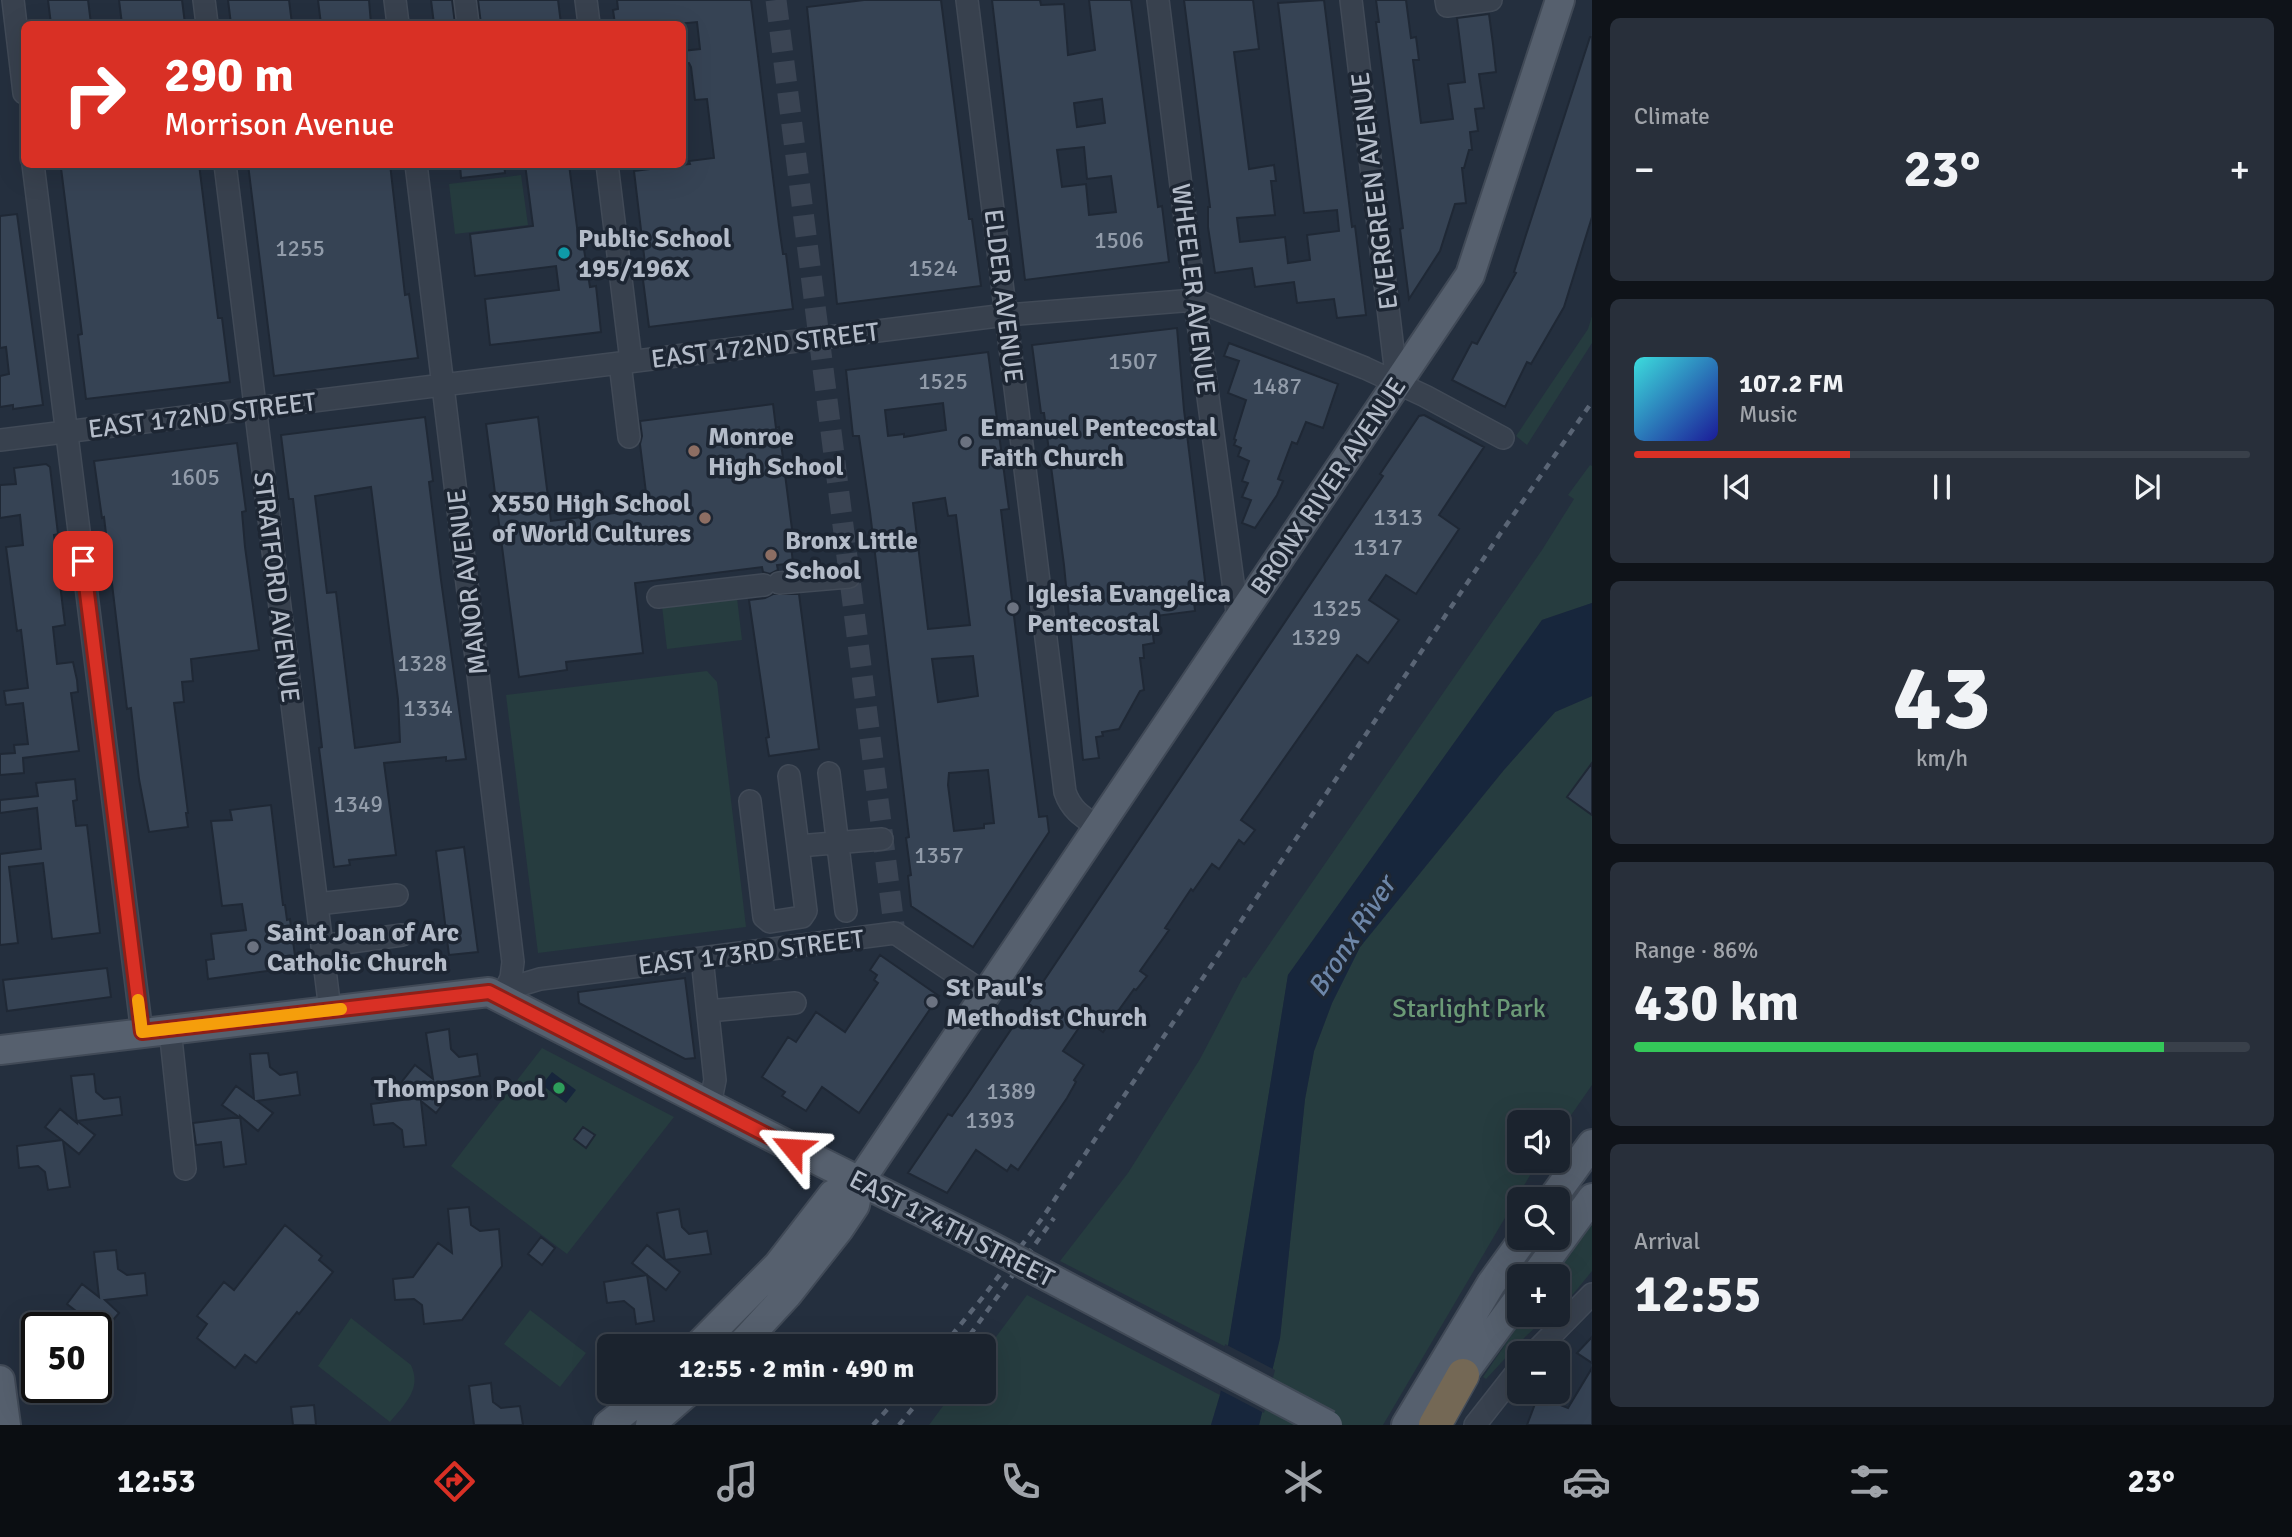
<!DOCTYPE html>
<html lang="en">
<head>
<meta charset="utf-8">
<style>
  body { margin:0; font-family:Signika,sans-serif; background:#282f3a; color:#f1f3f6; height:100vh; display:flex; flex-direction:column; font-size:26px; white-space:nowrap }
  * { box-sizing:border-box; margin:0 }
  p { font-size:23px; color:#a0a4aa }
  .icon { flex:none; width:38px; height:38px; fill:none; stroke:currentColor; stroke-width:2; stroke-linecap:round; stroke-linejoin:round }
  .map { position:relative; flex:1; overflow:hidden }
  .side { display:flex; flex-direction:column; gap:18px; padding:18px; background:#0f1319; width:700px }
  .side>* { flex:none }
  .top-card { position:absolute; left:21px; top:21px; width:665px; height:147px; border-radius:10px; box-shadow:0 7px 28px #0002,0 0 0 2px #39404a; background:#d93025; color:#fff; overflow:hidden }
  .controls { position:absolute; left:1507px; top:1110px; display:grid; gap:14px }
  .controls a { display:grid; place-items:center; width:63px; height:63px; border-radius:10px; background:#1b232e; box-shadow:0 7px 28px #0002,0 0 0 2px #39404a; font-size:35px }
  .speed { position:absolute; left:21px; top:1312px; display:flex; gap:14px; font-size:35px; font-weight:700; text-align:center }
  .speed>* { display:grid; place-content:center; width:91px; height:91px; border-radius:50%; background:#1b232e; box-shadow:0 7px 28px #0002,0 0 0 2px #39404a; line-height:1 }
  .speed .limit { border:4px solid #111; border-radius:10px; background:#fff; color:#111 }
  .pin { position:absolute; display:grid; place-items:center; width:60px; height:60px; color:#fff; margin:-30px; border-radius:14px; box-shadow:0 4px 10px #0006 }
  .me { position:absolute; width:77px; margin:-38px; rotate:297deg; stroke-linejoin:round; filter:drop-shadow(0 0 5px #0008) }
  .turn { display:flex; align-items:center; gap:24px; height:147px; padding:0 28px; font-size:32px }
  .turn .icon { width:91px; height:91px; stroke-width:2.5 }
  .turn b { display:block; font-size:49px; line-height:60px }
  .big { font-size:52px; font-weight:700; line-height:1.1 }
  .side .card { flex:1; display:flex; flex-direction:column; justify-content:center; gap:10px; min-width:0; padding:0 24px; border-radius:10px; background:#282f3a }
  .side .dial { align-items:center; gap:0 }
  .dial b { font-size:91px; line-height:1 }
  .song { display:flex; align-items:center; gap:21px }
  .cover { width:84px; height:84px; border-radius:10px; background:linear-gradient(135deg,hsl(180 70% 55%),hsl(240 70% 35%)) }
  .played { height:7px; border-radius:4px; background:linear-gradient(90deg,#d93025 35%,#39404a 35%) }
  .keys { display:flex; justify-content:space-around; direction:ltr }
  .heat { display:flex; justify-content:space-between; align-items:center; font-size:38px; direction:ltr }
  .charge { height:10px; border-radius:5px; background:linear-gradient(90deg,#34c759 86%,#39404a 0) }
  .trip { position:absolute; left:597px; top:1334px; width:399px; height:70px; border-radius:10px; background:#1b232e; box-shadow:0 7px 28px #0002,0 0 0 2px #39404a; font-weight:700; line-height:70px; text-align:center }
  .tab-bar { display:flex; height:112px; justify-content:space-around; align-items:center; background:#0b0e12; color:#a0a4aa }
  .tab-bar .icon { width:49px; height:49px }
  .tab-bar .selected { color:#d93025 }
  .tab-bar b { font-size:32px; color:#f1f3f6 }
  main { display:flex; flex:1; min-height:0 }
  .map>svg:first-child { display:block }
  .green { fill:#263c3f }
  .water { fill:#17263c }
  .pier { fill:#242f3e }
  .building { fill:#364354; stroke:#1f2835; stroke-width:2; fill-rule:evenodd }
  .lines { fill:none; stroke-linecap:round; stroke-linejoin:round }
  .minor-tunnel { stroke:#3a4453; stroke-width:21; stroke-dasharray:21 10; stroke-linecap:butt }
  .minor-casing { stroke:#414a57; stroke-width:24 }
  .major-casing { stroke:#414a57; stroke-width:32 }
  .highway-casing { stroke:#434c59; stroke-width:35 }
  .minor { stroke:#38414e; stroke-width:21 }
  .major { stroke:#56606e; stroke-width:28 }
  .highway { stroke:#746855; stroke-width:32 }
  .rail { stroke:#5a6575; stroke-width:4.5; stroke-dasharray:7 7; stroke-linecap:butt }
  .major-bridge-casing { stroke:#414a57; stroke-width:32; stroke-linecap:butt }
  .major-bridge { stroke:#56606e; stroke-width:28 }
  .route-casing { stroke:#8d1f18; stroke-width:18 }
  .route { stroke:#d93025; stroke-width:12 }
  .slow { stroke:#f59e0b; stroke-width:12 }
  .culture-dot { fill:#0f9aa8; stroke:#1d2633; stroke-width:2.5 }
  .worship-dot { fill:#6b7280; stroke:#1d2633; stroke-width:2.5 }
  .education-dot { fill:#8d6e63; stroke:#1d2633; stroke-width:2.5 }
  .leisure-dot { fill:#2e9e5b; stroke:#1d2633; stroke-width:2.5 }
  .labels { text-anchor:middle; stroke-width:7; stroke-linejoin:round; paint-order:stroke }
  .number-label { font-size:23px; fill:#929caa }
  .street-label { font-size:26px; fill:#b4bcc9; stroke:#1d2633 }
  .poi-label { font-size:26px; font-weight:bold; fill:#b4bcc9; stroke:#1d2633; text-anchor:start }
  .park-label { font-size:26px; fill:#6b9a76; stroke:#1d2633 }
  .water-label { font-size:28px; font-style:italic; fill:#6d86a8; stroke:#1d2633 }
</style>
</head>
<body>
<main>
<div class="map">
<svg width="1592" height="1425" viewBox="0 0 1592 1425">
  <rect width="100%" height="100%" fill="#242f3e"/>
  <path class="green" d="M521 175 528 225 455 234 449 184Z
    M1592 316V343L1527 445 1516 436 1588 329Z
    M1590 465 1592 466V603L1542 620 1288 975 1228 1348 1060 1261 1128 1173 1200 1059 1243 977 1246 978 1542 550 1574 499 1568 495Z
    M737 598 742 640 667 649 662 606Z
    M707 671 717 682 746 927 538 953 506 695Z
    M1592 696V1085L1558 1134V1122H1519V1160H1539L1383 1425H1259L1280 1338 1305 1099 1314 1051 1332 1003 1360 947 1503 771 1555 712Z
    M542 1048 674 1117 567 1254 451 1166Z
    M1592 1223V1271L1574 1293 1558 1308V1276H1554Z
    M1027 1295 1220 1395 1211 1425H929L954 1391H984V1353Z
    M530 1310 586 1353 560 1387 504 1344Z
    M1526 1314H1550L1526 1336 1486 1379 1483 1377Z
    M351 1318 411 1365C422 1389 405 1404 390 1422L318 1366Z"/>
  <path class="water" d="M1592 603V696L1555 712 1503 771 1360 947 1332 1003 1314 1051 1305 1099 1280 1338 1259 1425H1211L1220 1395 1288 975 1542 620Z
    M552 1072 576 1090 566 1103 542 1085Z"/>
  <path class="pier" d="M1225 1344 1275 1370 1264 1413 1218 1389Z"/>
  <path class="building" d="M48 0H88L91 24H51Z
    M119 0H182L185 24H122Z
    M228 0H289L292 24H231Z
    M318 0H369L371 24H321Z
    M431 0H452L455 24H434Z
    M478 0H558L561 24H481Z
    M617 0H751L779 226 783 254H786L793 309 649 327 642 272H646L634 171 690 164 689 161 714 158 707 99 695 100 691 67 689 63 682 64V51L700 49 697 22 677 24H615L613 10 618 9Z
    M864 0H941L969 219H972L981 286 837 304 807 7Z
    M992 0H1040L1041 5 1064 4 1068 55 1095 50 1089 0H1131L1158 207 1162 206 1169 262 1025 280ZM1102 99 1105 123 1077 127 1074 103ZM1084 147 1087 179 1111 176 1116 212 1089 215 1086 184 1062 187 1057 150Z
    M1184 0H1253L1259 49 1234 52 1249 169 1274 165 1276 181H1271L1275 215 1237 218 1240 242 1285 237 1288 263 1310 260 1307 235 1339 231 1337 210 1304 213 1278 3 1324 0 1352 227 1355 226 1366 315 1337 318 1334 299 1297 303 1294 282 1255 287 1252 268 1215 273 1208 227V207H1210Z
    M1376 0H1406L1411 38 1416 37 1419 60H1413L1421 123 1453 119 1448 84 1465 82 1457 18 1489 14 1493 44 1496 72 1479 74 1484 108 1475 109 1478 131 1470 132 1472 150H1469L1464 168H1462L1466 203 1455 204 1440 251 1409 299 1400 229 1403 228 1376 22H1379Z
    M1590 37H1592V217L1564 307 1531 364 1527 362 1505 407 1452 380 1472 342 1477 344 1516 273 1514 272Z
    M88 164H199L218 318H222L230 382 86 399 78 335 82 334 61 168Z
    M248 164H390L405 295 409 294 418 358 274 376Z
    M460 164H504L505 173 461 178Z
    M525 164H569L579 243H583L590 287 596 286 601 332 490 345 485 299 559 290 556 266 475 276 470 234 533 226Z
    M17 214 43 405 13 409V405L0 407V376L9 374 6 347 0 348V216Z
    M1177 328 1184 410 1206 589 1193 591 1195 611 1155 616 1158 635H1153L1154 643 1143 645 1144 658H1140L1144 690 1140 691 1119 729 1102 732 1103 736 1096 737 1099 758 1083 760 1064 565 1044 413H1041L1032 345Z
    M1229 343 1338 384 1323 428 1306 422 1297 444 1292 442 1278 479 1283 481 1277 495 1255 528 1242 523 1251 500 1242 497 1248 483 1242 481 1249 461 1238 456 1241 448 1234 445 1236 440 1234 439 1246 400 1228 393 1239 361 1224 356Z
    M988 352 1009 509 1001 510 1032 763 1039 817 1047 816 1049 832 973 947 911 906 908 876 911 875 906 838 909 837 870 512 859 436H853L846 370ZM943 403 946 430 904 437V434L888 436 885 410ZM945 498 948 516 956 515 970 625 928 629 913 503ZM973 656 978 696 938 702 932 659ZM988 770 994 823 984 824V828L954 831 948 785 949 773Z
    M773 404 776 428 779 427 793 537H790L793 563 777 565 778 570 770 574 763 572 762 567 635 583 643 653 566 662 567 670 519 677 486 424 538 417 551 521 648 509 640 444 642 436 640 421Z
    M1424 415 1484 447 1439 515 1459 529 1416 594 1386 575 1369 600 1399 620 1389 634 1368 663 1357 655 1241 820 1255 830 1244 844 1239 840 1219 869 1212 864 1193 891 1191 889 1165 928 1169 930 1140 971 1147 976 1136 990 1134 989 1103 1032 1085 1019 1063 1051 1084 1065 1074 1080 1076 1082 1067 1098 1018 1170 1011 1165 1007 1171 976 1150 947 1193 908 1173 948 1114 952 1116 967 1095 1383 476 1380 474 1419 416Z
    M425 417 433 481 429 482 441 580 466 759 446 761V757L384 763 396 855 349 860 350 865 334 867 319 748 322 747 293 499H289L281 435ZM371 487 398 699 400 742 355 748 336 592 327 593 315 496Z
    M237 443 246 511 242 512 245 547 259 650 191 659 193 681 182 682 184 702 174 703 188 813H186L188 827 149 832 139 779 131 708 127 709 104 517 102 518 94 461Z
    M46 464 50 467 58 534 54 535 65 625 53 627 57 664 73 662 77 680 78 692 71 693 79 751 23 758 24 773 0 775V754L15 753 14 745 28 744 23 703 6 705 4 691 28 688 21 630 17 631 6 547 23 545 20 515 0 518V485L16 484 14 468Z
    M773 594H799L819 749 769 756 766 738 769 737 749 600 765 598Z
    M1592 763V815L1567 797Z
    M75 779 77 800 73 801 76 826 87 825 100 933 52 939 43 863 9 867 18 943 0 945V854L41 849 37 808 0 813V800L38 796 36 783Z
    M271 805 283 905H285L287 920 290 919 296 963H289L290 968 208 979 206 960 214 959 211 934 246 930 242 904 222 906 211 821 232 820 230 810Z
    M464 847 478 952 449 955 436 851Z
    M880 955 939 996 859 1113 822 1087 806 1111 782 1096 785 1092 762 1077 788 1037 796 1042 816 1012 845 1032 878 983 874 980 877 975 870 970Z
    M107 968 111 997 7 1011 3 980Z
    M685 978 695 1058 685 1059 579 1003 578 992Z
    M449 1029 451 1049 459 1057 477 1054 480 1076 438 1083 451 1093 436 1113 421 1101 426 1145 404 1147 402 1130 393 1123 374 1125 371 1104 417 1098 400 1084 415 1065 433 1079 426 1033Z
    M268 1053 270 1067 280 1075 297 1072 300 1095 257 1101 273 1113 258 1131 240 1116 246 1164 224 1167 221 1142 196 1145 193 1123 239 1117 222 1105 236 1086 254 1099 250 1054Z
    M94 1074 96 1092 104 1099 120 1097 122 1115 77 1121 95 1135 79 1154 63 1141 70 1187 48 1190 45 1172 38 1166 19 1168 17 1146 62 1140 45 1127 60 1109 77 1123 71 1076Z
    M583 1127 595 1135 586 1148 574 1139Z
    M469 1207 471 1225 480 1231 499 1229 502 1266 462 1320 424 1324 422 1305 414 1299 395 1300 393 1279 413 1277 438 1243 452 1253 448 1209Z
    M679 1209 682 1227 689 1234 707 1231 711 1254 665 1260 680 1272 666 1290 632 1263 647 1245 665 1260 657 1213Z
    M285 1225 322 1256 319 1260 333 1272 299 1314 297 1312 256 1363 245 1355 235 1368 197 1338 207 1324 197 1316 224 1282 234 1290Z
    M541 1237 555 1248 542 1265 528 1254Z
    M116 1250 118 1269 127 1275 145 1273 147 1295 105 1300 119 1313 103 1332 99 1328H67L66 1320 85 1318 67 1304 82 1284 99 1297 94 1252Z
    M647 1275 654 1321 636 1324 634 1309 624 1301 607 1303 604 1282Z
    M1592 1337V1363L1577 1353Z
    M1592 1368V1425H1527L1538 1396 1568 1408Z
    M491 1383 493 1402 501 1408 520 1406 523 1425H474L469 1386Z
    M314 1405 316 1425H293L291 1407Z"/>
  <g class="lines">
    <path class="minor-tunnel" d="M776 0 895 933"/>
    <g class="minor-casing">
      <path id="minor" d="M13 0 24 93
        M204 0 207 24
        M395 0 398 24
        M465 0 468 24
        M586 0 589 24
        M967 0 1065 792C1071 810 1083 817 1098 827
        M1158 0 1198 323 1238 619
        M1351 0 1397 383
        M1446 0 1447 6 1491 0
        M33 164 142 1033
        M225 164 330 1010
        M416 164 513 962 511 978 502 997
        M607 164 631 361
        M620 363 629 437
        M0 440 1006 315 1195 300 1365 368 1425 396 1503 438
        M779 583 849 577
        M658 597 764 585
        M829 773 846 911
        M789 776 798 846
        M750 801 764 917 770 922 802 917 806 911 798 846 882 839
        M317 904 397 895
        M322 946 402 935
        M702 958 715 1080 710 1105
        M502 997 520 985 540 979 895 933 986 994
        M708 1011 795 1003
        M170 1029 185 1169
        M1534 1353 1592 1294
        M1475 1425 1519 1369"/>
    </g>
    <g class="major-casing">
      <path id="major" d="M0 1050 489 992 813 1158 986 1244
        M1552 1199 1592 1144
        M1535 1276 1592 1198
        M698 1346 778 1265 833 1194 860 1181
        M740 1346 787 1295 839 1229 855 1205 860 1181 1470 275 1560 0
        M0 1380 6 1425
        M1450 1392 1519 1298
        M608 1425 651 1391
        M650 1425 689 1391
        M1406 1425 1491 1284 1525 1237"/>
    </g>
    <g class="highway-casing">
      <path id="highway" d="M1435 1425 1463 1375"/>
    </g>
    <use href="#minor" class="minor"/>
    <use href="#major" class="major"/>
    <use href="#highway" class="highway"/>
    <path class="rail" d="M943 1346 983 1297 1043 1217 1500 534 1592 402
      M962 1346 1054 1218
      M873 1425 904 1391
      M899 1425 927 1391"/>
    <g class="major-bridge-casing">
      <path id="major-bridge" d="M986 1244 1328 1425"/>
    </g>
    <use href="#major-bridge" class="major-bridge"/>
  </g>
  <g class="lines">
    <g class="route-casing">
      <path id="route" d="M83 561 142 1032 489 992 792 1148"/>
    </g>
    <use href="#route" class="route"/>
    <path class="slow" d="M138 1000 142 1032 341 1009"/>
  </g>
  <circle class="culture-dot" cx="564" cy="253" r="7"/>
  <g class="worship-dot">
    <circle cx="966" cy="442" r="7"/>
    <circle cx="1013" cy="608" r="7"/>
    <circle cx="253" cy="947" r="7"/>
    <circle cx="932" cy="1002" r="7"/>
  </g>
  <g class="education-dot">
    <circle cx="694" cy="451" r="7"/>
    <circle cx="705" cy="518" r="7"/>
    <circle cx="771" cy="555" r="7"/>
  </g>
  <circle class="leisure-dot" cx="559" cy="1088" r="7"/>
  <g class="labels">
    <g class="number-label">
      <text x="1119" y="248">1506</text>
      <text x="300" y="256">1255</text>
      <text x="933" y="276">1524</text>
      <text x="1133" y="369">1507</text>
      <text x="943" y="389">1525</text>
      <text x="1277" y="394">1487</text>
      <text x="195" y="485">1605</text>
      <text x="1398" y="525">1313</text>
      <text x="1378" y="555">1317</text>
      <text x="1337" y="616">1325</text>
      <text x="1316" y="645">1329</text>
      <text x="422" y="671">1328</text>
      <text x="428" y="716">1334</text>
      <text x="358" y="812">1349</text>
      <text x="939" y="863">1357</text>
      <text x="1011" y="1099">1389</text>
      <text x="990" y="1128">1393</text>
    </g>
    <g class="street-label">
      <text transform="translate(1374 191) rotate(-97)" y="9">EVERGREEN AVENUE</text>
      <text transform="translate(1194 289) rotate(83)" y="9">WHEELER AVENUE</text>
      <text transform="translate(1004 296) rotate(83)" y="9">ELDER AVENUE</text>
      <text transform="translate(765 345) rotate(-7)" y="9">EAST 172ND STREET</text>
      <text transform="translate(202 415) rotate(-7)" y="9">EAST 172ND STREET</text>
      <text transform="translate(1328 486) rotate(-56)" y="9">BRONX RIVER AVENUE</text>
      <text transform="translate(467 582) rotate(-97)" y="9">MANOR AVENUE</text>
      <text transform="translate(277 587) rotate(83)" y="9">STRATFORD AVENUE</text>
      <text transform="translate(751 952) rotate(-7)" y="9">EAST 173RD STREET</text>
      <text transform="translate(952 1228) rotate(27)" y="9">EAST 174TH STREET</text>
    </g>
    <g class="poi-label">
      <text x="578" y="247">Public School<tspan x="578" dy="30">195/196X</tspan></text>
      <text x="980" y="436">Emanuel Pentecostal<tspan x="980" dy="30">Faith Church</tspan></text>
      <text x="708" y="445">Monroe<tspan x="708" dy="30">High School</tspan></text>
      <text x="691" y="512" text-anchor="end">X550 High School<tspan x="691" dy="30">of World Cultures</tspan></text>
      <text x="785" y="549">Bronx Little<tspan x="785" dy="30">School</tspan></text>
      <text x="1027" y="602">Iglesia Evangelica<tspan x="1027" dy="30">Pentecostal</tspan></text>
      <text x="267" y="941">Saint Joan of Arc<tspan x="267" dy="30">Catholic Church</tspan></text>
      <text x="946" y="996">St Paul's<tspan x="946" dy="30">Methodist Church</tspan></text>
      <text x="545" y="1097" text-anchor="end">Thompson Pool</text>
    </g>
    <g class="park-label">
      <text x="1469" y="1017">Starlight Park</text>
    </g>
    <g class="water-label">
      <text transform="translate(1351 936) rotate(-57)" y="10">Bronx River</text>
    </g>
  </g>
</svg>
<div class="controls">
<a><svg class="icon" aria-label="sound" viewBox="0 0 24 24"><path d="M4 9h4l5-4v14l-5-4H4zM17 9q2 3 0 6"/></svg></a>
<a><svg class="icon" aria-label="search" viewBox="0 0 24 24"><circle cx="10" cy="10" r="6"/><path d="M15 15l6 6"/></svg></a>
<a>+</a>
<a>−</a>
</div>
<div class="speed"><div class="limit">50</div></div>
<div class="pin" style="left:83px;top:561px;background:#d93025"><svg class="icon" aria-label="arrive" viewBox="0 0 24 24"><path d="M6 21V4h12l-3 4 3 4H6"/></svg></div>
<svg class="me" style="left:792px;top:1148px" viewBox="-20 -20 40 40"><path d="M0-17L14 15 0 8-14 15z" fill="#d93025" stroke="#fff" stroke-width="4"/></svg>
<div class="trip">12:55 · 2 min · 490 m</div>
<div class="top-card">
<div class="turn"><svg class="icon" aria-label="right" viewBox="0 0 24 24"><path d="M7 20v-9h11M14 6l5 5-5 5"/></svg><div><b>290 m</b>Morrison Avenue</div></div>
</div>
</div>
<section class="side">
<div class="card"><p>Climate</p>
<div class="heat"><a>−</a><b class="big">23°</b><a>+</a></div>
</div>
<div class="card">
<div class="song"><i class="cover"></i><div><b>107.2 FM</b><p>Music</p></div></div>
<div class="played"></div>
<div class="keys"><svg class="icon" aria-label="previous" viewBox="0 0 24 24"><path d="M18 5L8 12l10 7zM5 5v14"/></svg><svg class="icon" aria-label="pause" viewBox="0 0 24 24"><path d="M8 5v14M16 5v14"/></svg><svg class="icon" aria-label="next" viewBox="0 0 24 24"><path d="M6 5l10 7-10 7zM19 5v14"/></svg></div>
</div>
<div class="card dial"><b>43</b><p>km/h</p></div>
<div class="card"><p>Range · 86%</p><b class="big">430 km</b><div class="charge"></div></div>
<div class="card"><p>Arrival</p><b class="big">12:55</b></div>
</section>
</main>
<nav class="tab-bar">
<b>12:53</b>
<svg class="icon selected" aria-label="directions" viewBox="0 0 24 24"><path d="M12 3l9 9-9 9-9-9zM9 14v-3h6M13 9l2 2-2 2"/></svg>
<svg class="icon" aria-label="music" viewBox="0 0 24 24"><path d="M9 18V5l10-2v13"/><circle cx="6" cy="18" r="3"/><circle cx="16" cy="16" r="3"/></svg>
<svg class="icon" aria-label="phone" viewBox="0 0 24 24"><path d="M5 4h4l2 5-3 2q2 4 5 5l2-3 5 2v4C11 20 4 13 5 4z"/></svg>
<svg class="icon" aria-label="climate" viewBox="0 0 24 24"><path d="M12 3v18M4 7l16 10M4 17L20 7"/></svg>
<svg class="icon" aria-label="car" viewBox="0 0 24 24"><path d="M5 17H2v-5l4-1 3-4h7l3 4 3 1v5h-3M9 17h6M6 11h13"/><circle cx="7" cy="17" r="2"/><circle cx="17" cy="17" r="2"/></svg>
<svg class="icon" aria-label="filters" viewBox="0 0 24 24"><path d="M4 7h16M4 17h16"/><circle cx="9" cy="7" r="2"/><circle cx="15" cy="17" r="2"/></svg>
<b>23°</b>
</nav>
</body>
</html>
